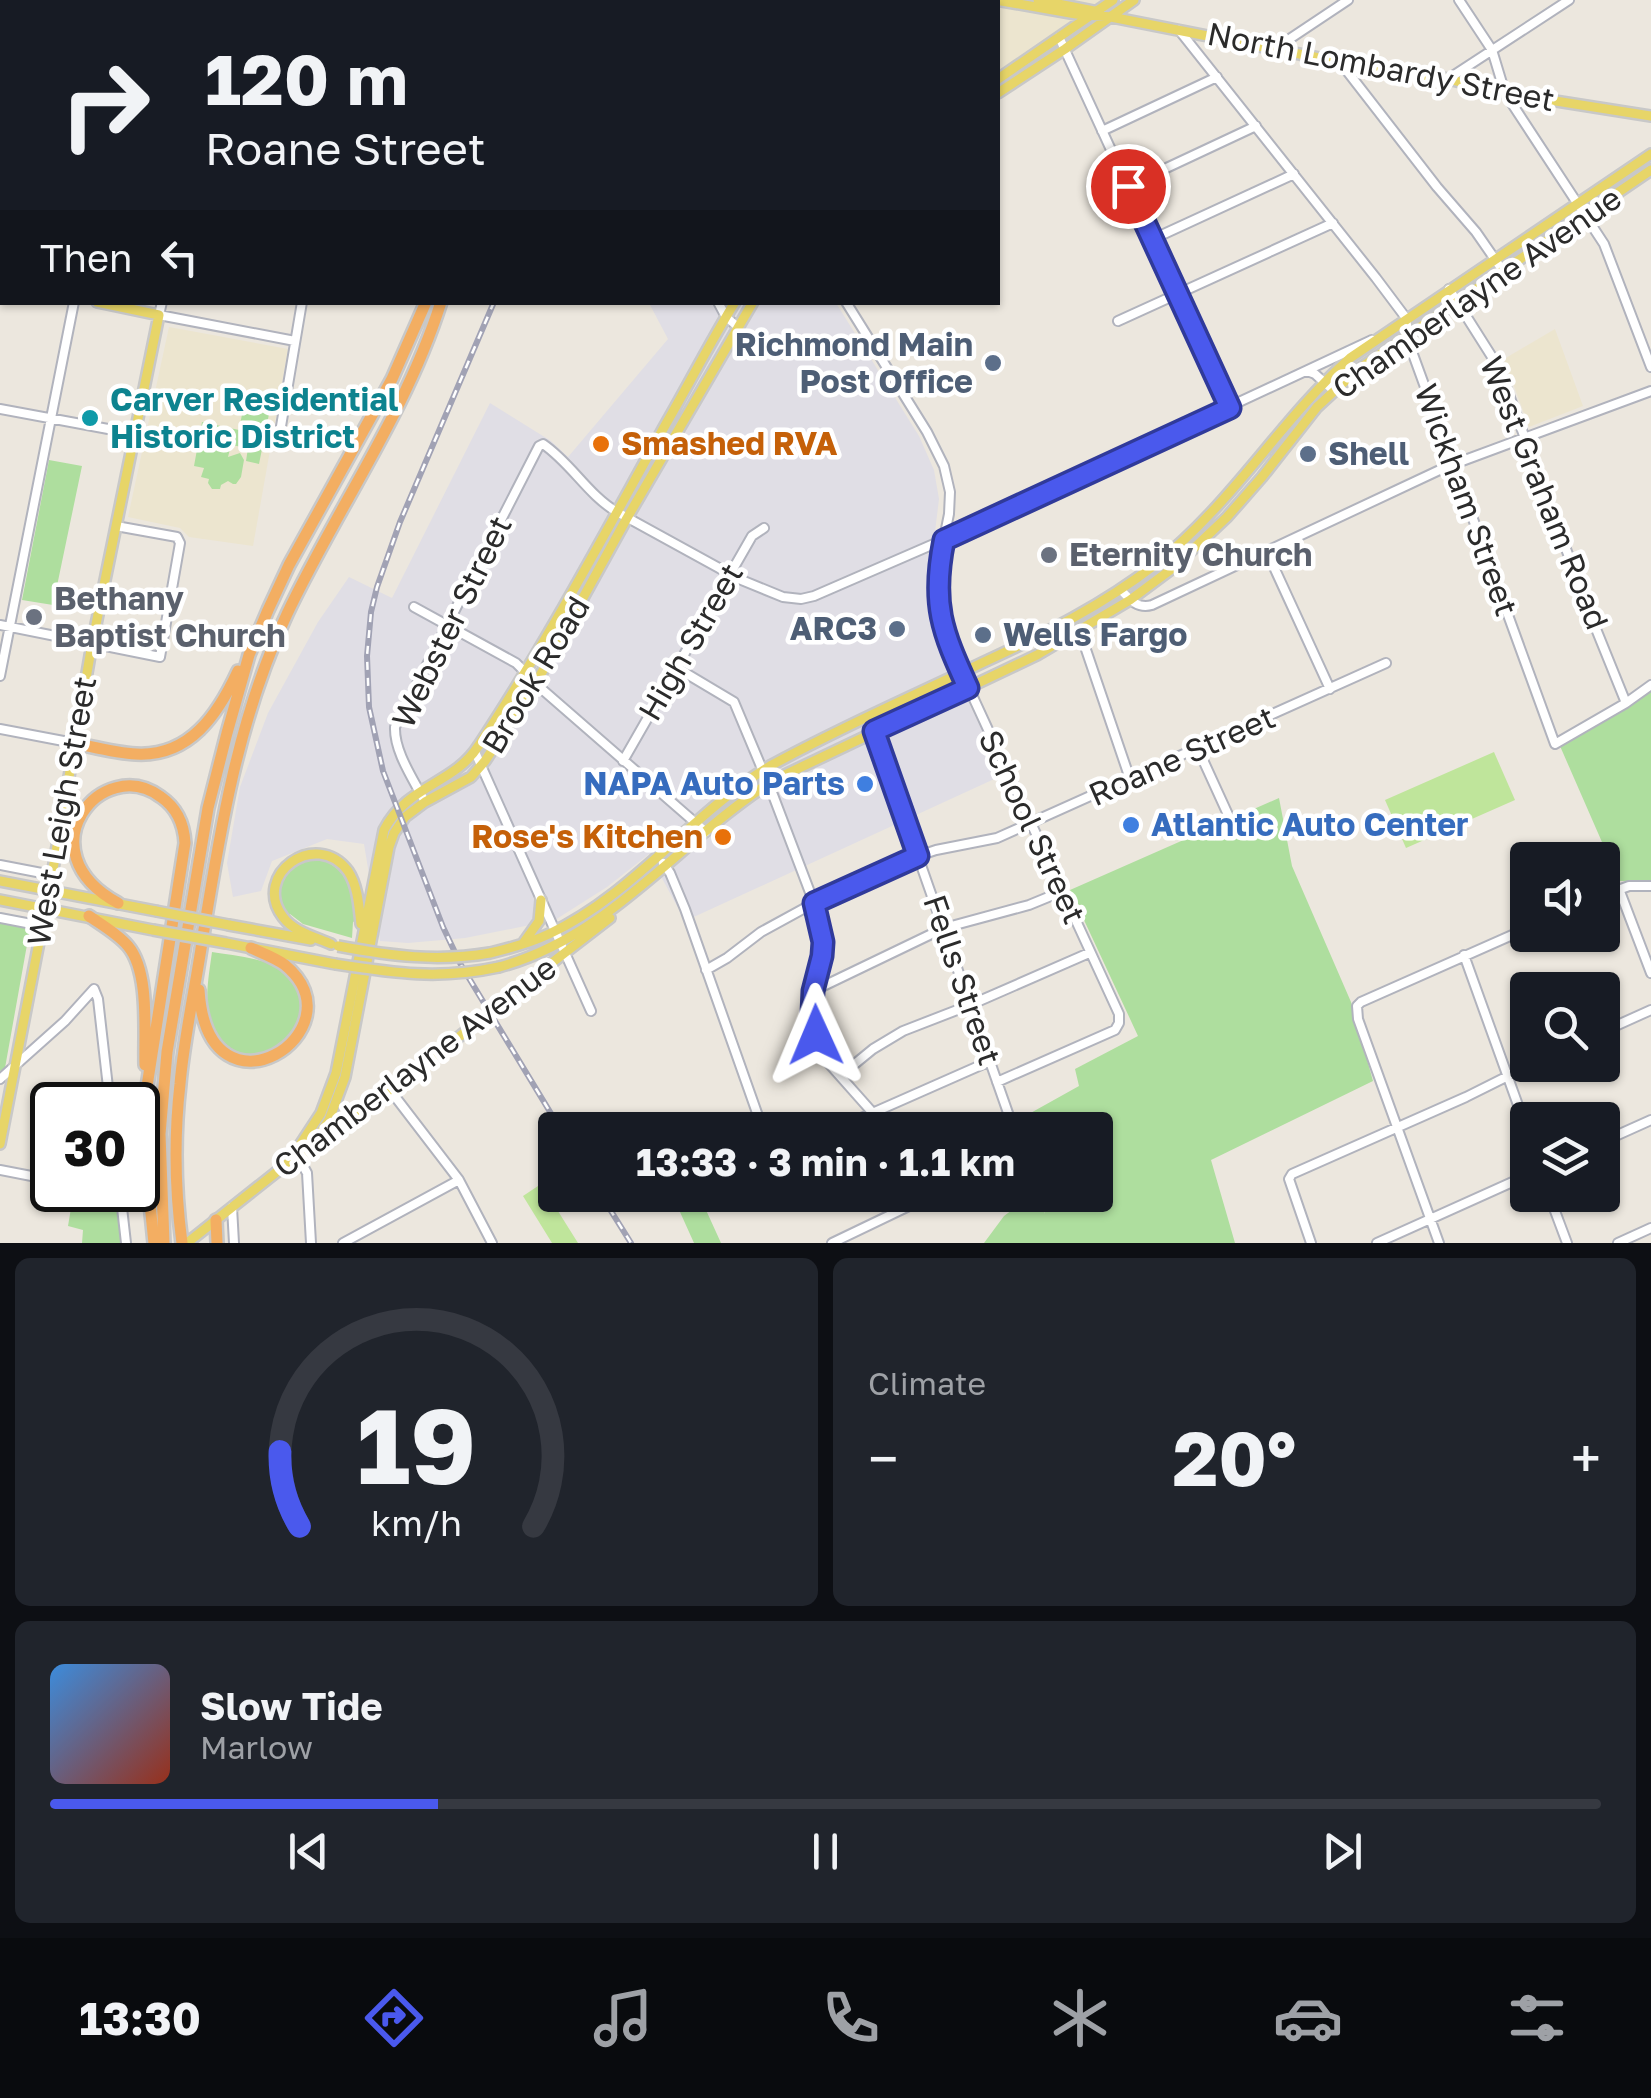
<!DOCTYPE html>
<html lang="en">
<head>
<meta charset="utf-8">
<style>
  body { margin:0; font-family:"Golos Text",sans-serif; background:#20242c; color:#f1f3f6; height:100vh; display:flex; flex-direction:column; font-size:38px; white-space:nowrap }
  * { box-sizing:border-box; margin:0 }
  p { font-size:32px; color:#9ea1a6 }
  .icon { flex:none; width:55px; height:55px; fill:none; stroke:currentColor; stroke-width:2; stroke-linecap:round; stroke-linejoin:round }
  .map { position:relative; height:1243px; overflow:hidden }
  .sheet { display:flex; flex-direction:column; gap:15px; padding:15px; background:#0d0f14; flex:1 }
  .sheet>* { flex:none }
  .guide { position:absolute; left:0px; top:0px; width:1000px; height:305px; box-shadow:0 2px 8px #0004; background:#171b24; color:#f1f3f6; overflow:hidden }
  .buttons { position:absolute; left:1510px; top:842px; display:grid; gap:20px }
  .buttons a { display:grid; place-items:center; width:110px; height:110px; border-radius:10px; background:#171b24; box-shadow:0 2px 8px #0004; font-size:50px }
  .speed { position:absolute; left:30px; top:1082px; display:flex; gap:20px; font-size:50px; font-weight:700; text-align:center }
  .speed>* { display:grid; place-content:center; width:130px; height:130px; border-radius:50%; background:#171b24; box-shadow:0 2px 8px #0004; line-height:1 }
  .speed .limit { border:5px solid #111; border-radius:15px; background:#fff; color:#111 }
  .pin { position:absolute; display:grid; place-items:center; width:85px; height:85px; color:#fff; margin:-42px; border:5px solid #fff; border-radius:50%; box-shadow:0 2px 10px #0007 }
  .me { position:absolute; width:110px; margin:-55px; rotate:359deg; stroke-linejoin:round; filter:drop-shadow(0 0 8px #0008) }
  .turn { display:flex; align-items:center; gap:35px; height:210px; padding:0 40px; font-size:45px }
  .turn .icon { width:130px; height:130px; stroke-width:2.5 }
  .turn b { display:block; font-size:70px; line-height:85px }
  .then { display:flex; align-items:center; height:95px; padding:0 40px; background:#0003; gap:20px; font-size:38px }
  .big { font-size:75px; font-weight:700; line-height:1.1 }
  .sheet .widget { flex:1; display:flex; flex-direction:column; justify-content:center; gap:15px; min-width:0; padding:0 35px; border-radius:15px; background:#20242c }
  .sheet .dial { align-items:center; gap:0 }
  .dial svg { height:260px; overflow:visible; fill:none; stroke:#363941; stroke-width:7; stroke-linecap:round; text-anchor:middle }
  .dial text { fill:#f1f3f6; stroke:none }
  .song { display:flex; align-items:center; gap:30px }
  .cover { width:120px; height:120px; border-radius:15px; background:linear-gradient(135deg,hsl(210 70% 55%),hsl(10 70% 35%)) }
  .played { height:10px; border-radius:5px; background:linear-gradient(90deg,#4a59ed 25%,#363941 25%) }
  .keys { display:flex; justify-content:space-around; direction:ltr }
  .heat { display:flex; justify-content:space-between; align-items:center; font-size:55px; direction:ltr }
  .sheet .tiles { flex:1; display:grid; gap:15px; grid-template-columns:1fr 1fr }
  .widget:last-child { grid-column:span 2 }
  .trip { position:absolute; left:538px; top:1112px; width:575px; height:100px; border-radius:10px; background:#171b24; box-shadow:0 2px 8px #0004; font-weight:700; line-height:100px; text-align:center }
  .menu { display:flex; height:160px; justify-content:space-around; align-items:center; background:#090b0e; color:#9ea1a6 }
  .menu .icon { width:70px; height:70px }
  .menu .on { color:#4a59ed }
  .menu b { font-size:45px; color:#f1f3f6 }
  .map>svg:first-child { display:block }
  .industrial { fill:#e0dee5 }
  .education { fill:#ece5cf }
  .green { fill:#aede9e }
  .pitch { fill:#bfe59b }
  .lines { fill:none; stroke-linecap:round; stroke-linejoin:round }
  .minor-casing { stroke:#b1b3bd; stroke-width:12 }
  .major-casing { stroke:#c8c8c8; stroke-width:14 }
  .highway-casing { stroke:#c8c8c8; stroke-width:16 }
  .minor { stroke:#fff; stroke-width:8 }
  .major { stroke:#e7d568; stroke-width:9 }
  .highway { stroke:#f3ae62; stroke-width:11 }
  .rail-casing { stroke:#a1a2b4; stroke-width:6 }
  .rail { stroke:#fff; stroke-width:2.5; stroke-dasharray:8; stroke-linecap:butt }
  .major-bridge-casing { stroke:#c8c8c8; stroke-width:14; stroke-linecap:butt }
  .major-bridge { stroke:#e7d568; stroke-width:9 }
  .route-casing { stroke:#303a9a; stroke-width:25 }
  .route { stroke:#4a59ed; stroke-width:18 }
  .service-dot { fill:#5c6f8a; stroke:#fff; stroke-width:4 }
  .culture-dot { fill:#0f9aa8; stroke:#fff; stroke-width:4 }
  .food-dot { fill:#e8710a; stroke:#fff; stroke-width:4 }
  .worship-dot { fill:#6b7280; stroke:#fff; stroke-width:4 }
  .shop-dot { fill:#3f7fe0; stroke:#fff; stroke-width:4 }
  .labels { text-anchor:middle; stroke-width:9; stroke-linejoin:round; paint-order:stroke }
  .street-label { font-size:32px; fill:#2b2b2b; stroke:#fff }
  .service-label { font-size:32px; font-weight:bold; fill:#4e5e75; stroke:#fff; text-anchor:end }
  .culture-label { font-size:32px; font-weight:bold; fill:#0d838f; stroke:#fff; text-anchor:start }
  .food-label { font-size:32px; font-weight:bold; fill:#c56008; stroke:#fff; text-anchor:start }
  .worship-label { font-size:32px; font-weight:bold; fill:#5b616d; stroke:#fff; text-anchor:start }
  .shop-label { font-size:32px; font-weight:bold; fill:#366cbe; stroke:#fff; text-anchor:end }
</style>
</head>
<body>
<div class="map">
<svg width="1651" height="1243" viewBox="0 0 1651 1243">
  <rect width="100%" height="100%" fill="#ece7de"/>
  <path class="industrial" d="M649 303H836L919 436 934 470 939 499 928 589 936 633 1003 775 685 921 649 854 607 887 555 920 465 938 408 943 380 941 364 844 327 839 272 861 261 891 233 897 227 863 240 787 268 713 318 622 349 577 392 598 490 403 551 441 568 457 668 339Z"/>
  <path class="education" d="M691 0H1107L998 73V2H692Z
    M169 327 288 349 253 546 189 537 180 528 128 517Z
    M1555 329 1583 406 1529 427 1504 359Z"/>
  <path class="green" d="M244 404 270 409 259 464 246 461 248 448 231 445 228 457 240 453 244 460 241 477 236 484H233L228 481 221 485 220 489H212L208 483 209 479 201 477 204 468 194 466 202 422 239 430Z
    M49 460 82 466 53 605 22 600Z
    M1651 689V881H1619L1560 746 1630 705Z
    M1279 798 1292 866 1351 1002 1373 1081 1211 1160 1235 1243H984L1004 1216 1032 1195H1037L1045 1214 1040 1195H1095V1130H1021L1018 1120 1079 1086 1075 1069 1138 1036 1070 890Z
    M318 859C349 867 353 893 355 921L353 922 352 938 303 924 290 914 287 915C272 886 284 860 318 859Z
    M0 923 30 928 5 1068 0 1071Z
    M212 952C231 955 264 958 280 969 307 987 309 1029 280 1048 254 1064 219 1051 210 1022 204 1000 209 974 212 952Z
    M74 1190 115 1196 121 1243H82L83 1230 68 1226Z
    M701 1199 721 1243H694L680 1212Z"/>
  <path class="pitch" d="M1494 752 1515 800 1406 848 1385 800Z
    M541 1184 578 1243H552L523 1196Z"/>
  <g class="lines">
    <g class="minor-casing">
      <path id="minor" d="M679 0 681 2
        M1459 0 1492 50 1505 93 1604 244 1651 367
        M41 2 42 0
        M128 2 129 0
        M217 2 218 0
        M671 2 672 0
        M1179 30 1376 278 1406 318 1410 346 1555 744 1626 703 1651 685
        M0 34 2 35
        M1059 37 1230 408
        M1276 48 1348 0
        M1340 62 1437 187 1476 232 1503 271
        M1448 79 1569 0
        M1102 131 1217 77
        M0 160H2
        M1128 186 1256 126
        M0 223 2 209
        M1153 239 1294 174
        M1449 289 1499 368 1592 619 1626 703
        M162 302 159 315 295 341
        M718 302 726 317 738 327
        M846 302 927 432 944 466 950 492 949 514 939 563 937 592 944 634 1119 1014V1023L1115 1030 997 1082
        M1118 321 1333 223
        M1307 371 1315 374 1334 391
        M0 409 135 434
        M278 444 302 302
        M1267 552 1330 689
        M1121 590C1130 600 1138 609 1152 605L1446 467 1651 391
        M414 607 516 663 544 691 706 832
        M0 625 160 657 180 543 177 537 116 526
        M1080 632 1130 779
        M677 668 734 702 773 795 814 903 823 942 822 956 813 991 812 1014 816 1035 825 1059 888 1130
        M0 676 74 302
        M869 717 1014 1130
        M0 729 74 743
        M1198 749 1230 819
        M475 752 591 1011
        M623 761 752 536 764 528
        M425 802C414 780 394 752 395 727L539 446 543 444C571 463 588 495 617 512L739 579 783 597 801 599 814 596 943 540 1372 340
        M663 863 670 873 685 909 763 1130
        M0 865 52 875
        M1619 889 1651 973
        M1602 896 1629 886H1651
        M0 918 42 926
        M1464 955 1528 1133
        M706 970 727 958 761 932 814 903 918 856 936 850 997 838 1386 663
        M813 991 944 928 1029 905 1063 891
        M1602 1032 1651 1010
        M840 1076 873 1049 903 1031 970 1005 1089 953
        M0 1079 65 1021 94 989 98 999 110 1105
        M390 1090 459 1180 492 1243
        M834 1130 988 1062
        M1602 1142 1651 1120
        M297 1155 307 1173 311 1243
        M0 1170 52 1180
        M120 1190 126 1243
        M1549 1195 1567 1243
        M232 1207 234 1243
        M343 1243 459 1180
        M832 1243 932 1195
        M1311 1243 1289 1179 1292 1174 1466 1097 1530 1065
        M1377 1243 1528 1175
        M1439 1243 1358 1019 1357 1006 1361 1002 1528 928
        M1618 1243 1651 1228"/>
    </g>
    <g class="major-casing">
      <path id="major" d="M996 0 1076 14 1111 17 1340 62 1448 79 1505 93 1651 116
        M1038 0 1099 12
        M998 79 1113 0
        M998 93 1065 49 1134 0
        M0 284H2
        M0 881 156 911
        M0 900 153 930
        M229 925 311 940
        M524 942 539 921 541 900
        M226 943 335 964
        M331 944C315 937 294 932 283 917 251 875 316 828 348 871 358 886 359 907 361 924
        M490 953C511 948 530 943 549 934 633 895 692 813 770 766 839 728 913 696 984 662 1045 634 1103 605 1156 564 1233 503 1278 423 1350 358L1651 154
        M499 967C611 937 680 839 774 780L1037 655 1130 600 1173 568 1227 517 1262 477 1317 407 1356 371 1651 170
        M514 992 610 918
        M0 1144 52 875 92 644 159 315 97 302
        M316 1146 454 1041
        M308 1152 329 1120 345 1077 389 847 394 833 405 817 425 802 471 777 485 761 536 683 627 518 753 302
        M297 1155 300 1145 321 1113 336 1073 384 830C408 784 454 785 479 745 548 641 606 531 667 422 690 382 711 341 735 302
        M187 1243 298 1155"/>
    </g>
    <g class="highway-casing">
      <path id="highway" d="M474 2V0
        M489 2 490 0
        M74 743C94 747 116 753 136 754 190 757 218 714 238 671
        M118 903C23 851 102 753 161 797 177 808 184 825 185 843L145 1099
        M89 916C102 925 118 934 128 946 150 972 144 1032 145 1065
        M199 990C208 1131 364 1030 285 965 276 958 262 953 251 948
        M145 1093 146 1165 154 1243
        M216 1220 217 1243
        M164 1243 160 1134 167 1052 208 808 227 733 249 655 268 610 289 565 392 379 426 302
        M182 1243C175 1191 174 1137 180 1084 184 1037 195 990 202 942 220 830 238 718 287 614 336 510 406 413 441 302"/>
    </g>
    <use href="#minor" class="minor"/>
    <use href="#major" class="major"/>
    <use href="#highway" class="highway"/>
    <g class="rail-casing">
      <path id="rail" d="M556 0V2
        M494 302 400 522 377 587 371 612 367 656 369 707 383 771 443 927 461 965 561 1130
        M601 1195 631 1243"/>
    </g>
    <use href="#rail" class="rail"/>
    <g class="major-bridge-casing">
      <path id="major-bridge" d="M156 911 229 925
        M153 930 226 943
        M338 946C391 956 438 962 490 953
        M335 964C394 973 439 980 499 967
        M454 1041 514 992"/>
    </g>
    <use href="#major-bridge" class="major-bridge"/>
  </g>
  <g class="lines">
    <g class="route-casing">
      <path id="route" d="M816 1035 812 1014 813 991 822 956 823 942 814 903 918 856 874 731 968 688C942 631 931 604 944 540L1230 408 1128 186"/>
    </g>
    <use href="#route" class="route"/>
  </g>
  <g class="service-dot">
    <circle cx="993" cy="363" r="10"/>
    <circle cx="1308" cy="454" r="10"/>
    <circle cx="897" cy="629" r="10"/>
    <circle cx="983" cy="635" r="10"/>
  </g>
  <circle class="culture-dot" cx="90" cy="418" r="10"/>
  <g class="food-dot">
    <circle cx="601" cy="444" r="10"/>
    <circle cx="723" cy="837" r="10"/>
  </g>
  <g class="worship-dot">
    <circle cx="1049" cy="555" r="10"/>
    <circle cx="34" cy="617" r="10"/>
  </g>
  <g class="shop-dot">
    <circle cx="865" cy="784" r="10"/>
    <circle cx="1131" cy="825" r="10"/>
  </g>
  <g class="labels">
    <g class="street-label">
      <text transform="translate(1381 67) rotate(11)" y="11">North Lombardy Street</text>
      <text transform="translate(1477 293) rotate(-35)" y="11">Chamberlayne Avenue</text>
      <text transform="translate(1544 493) rotate(68)" y="11">West Graham Road</text>
      <text transform="translate(1466 500) rotate(70)" y="11">Wickham Street</text>
      <text transform="translate(452 622) rotate(-64)" y="11">Webster Street</text>
      <text transform="translate(691 642) rotate(-60)" y="11">High Street</text>
      <text transform="translate(536 675) rotate(-59)" y="11">Brook Road</text>
      <text transform="translate(1182 756) rotate(-24)" y="11">Roane Street</text>
      <text transform="translate(62 811) rotate(-80)" y="11">West Leigh Street</text>
      <text transform="translate(1032 827) rotate(65)" y="11">School Street</text>
      <text transform="translate(962 980) rotate(71)" y="11">Fells Street</text>
      <text transform="translate(415 1067) rotate(-37)" y="11">Chamberlayne Avenue</text>
    </g>
    <g class="service-label">
      <text x="973" y="356">Richmond Main<tspan x="973" dy="37">Post Office</tspan></text>
      <text x="1328" y="465" text-anchor="start">Shell</text>
      <text x="877" y="640">ARC3</text>
      <text x="1003" y="646" text-anchor="start">Wells Fargo</text>
    </g>
    <g class="culture-label">
      <text x="110" y="411">Carver Residential<tspan x="110" dy="37">Historic District</tspan></text>
    </g>
    <g class="food-label">
      <text x="621" y="455">Smashed RVA</text>
      <text x="703" y="848" text-anchor="end">Rose's Kitchen</text>
    </g>
    <g class="worship-label">
      <text x="1069" y="566">Eternity Church</text>
      <text x="54" y="610">Bethany<tspan x="54" dy="37">Baptist Church</tspan></text>
    </g>
    <g class="shop-label">
      <text x="845" y="795">NAPA Auto Parts</text>
      <text x="1151" y="836" text-anchor="start">Atlantic Auto Center</text>
    </g>
  </g>
</svg>
<div class="buttons">
<a><svg class="icon" aria-label="sound" viewBox="0 0 24 24"><path d="M4 9h4l5-4v14l-5-4H4zM17 9q2 3 0 6"/></svg></a>
<a><svg class="icon" aria-label="search" viewBox="0 0 24 24"><circle cx="10" cy="10" r="6"/><path d="M15 15l6 6"/></svg></a>
<a><svg class="icon" aria-label="layers" viewBox="0 0 24 24"><path d="M12 4l9 5-9 5-9-5zM3 14l9 5 9-5"/></svg></a>
</div>
<div class="speed"><div class="limit">30</div></div>
<div class="pin" style="left:1128px;top:186px;background:#d93025"><svg class="icon" aria-label="arrive" viewBox="0 0 24 24"><path d="M6 21V4h12l-3 4 3 4H6"/></svg></div>
<svg class="me" style="left:816px;top:1035px" viewBox="-20 -20 40 40"><path d="M0-17L14 15 0 8-14 15z" fill="#4a59ed" stroke="#fff" stroke-width="4"/></svg>
<div class="trip">13:33 · 3 min · 1.1 km</div>
<div class="guide">
<div class="turn"><svg class="icon" aria-label="right" viewBox="0 0 24 24"><path d="M7 20v-9h11M14 6l5 5-5 5"/></svg><div><b>120 m</b>Roane Street</div></div>
<div class="then">Then<svg class="icon" aria-label="left" viewBox="0 0 24 24"><path d="M17 20v-9H6M10 6l-5 5 5 5"/></svg></div>
</div>
</div>
<section class="sheet">
<div class="tiles">
<div class="widget dial"><svg viewBox="0 0 100 80">
<path d="M14 69A42 42 0 1 1 86 69"/>
<path d="M14 69A42 42 0 0 1 8 46" stroke="#4a59ed"/>
<text x="50" y="56" font-size="32" font-weight="700">19</text>
<text x="50" y="72" font-size="11">km/h</text>
</svg></div>
<div class="widget"><p>Climate</p>
<div class="heat"><a>−</a><b class="big">20°</b><a>+</a></div>
</div>
<div class="widget">
<div class="song"><i class="cover"></i><div><b>Slow Tide</b><p>Marlow</p></div></div>
<div class="played"></div>
<div class="keys"><svg class="icon" aria-label="previous" viewBox="0 0 24 24"><path d="M18 5L8 12l10 7zM5 5v14"/></svg><svg class="icon" aria-label="pause" viewBox="0 0 24 24"><path d="M8 5v14M16 5v14"/></svg><svg class="icon" aria-label="next" viewBox="0 0 24 24"><path d="M6 5l10 7-10 7zM19 5v14"/></svg></div>
</div>
</div>
</section>
<nav class="menu">
<b>13:30</b>
<svg class="icon on" aria-label="directions" viewBox="0 0 24 24"><path d="M12 3l9 9-9 9-9-9zM9 14v-3h6M13 9l2 2-2 2"/></svg>
<svg class="icon" aria-label="music" viewBox="0 0 24 24"><path d="M9 18V5l10-2v13"/><circle cx="6" cy="18" r="3"/><circle cx="16" cy="16" r="3"/></svg>
<svg class="icon" aria-label="phone" viewBox="0 0 24 24"><path d="M5 4h4l2 5-3 2q2 4 5 5l2-3 5 2v4C11 20 4 13 5 4z"/></svg>
<svg class="icon" aria-label="climate" viewBox="0 0 24 24"><path d="M12 3v18M4 7l16 10M4 17L20 7"/></svg>
<svg class="icon" aria-label="car" viewBox="0 0 24 24"><path d="M5 17H2v-5l4-1 3-4h7l3 4 3 1v5h-3M9 17h6M6 11h13"/><circle cx="7" cy="17" r="2"/><circle cx="17" cy="17" r="2"/></svg>
<svg class="icon" aria-label="filters" viewBox="0 0 24 24"><path d="M4 7h16M4 17h16"/><circle cx="9" cy="7" r="2"/><circle cx="15" cy="17" r="2"/></svg>
</nav>
</body>
</html>
